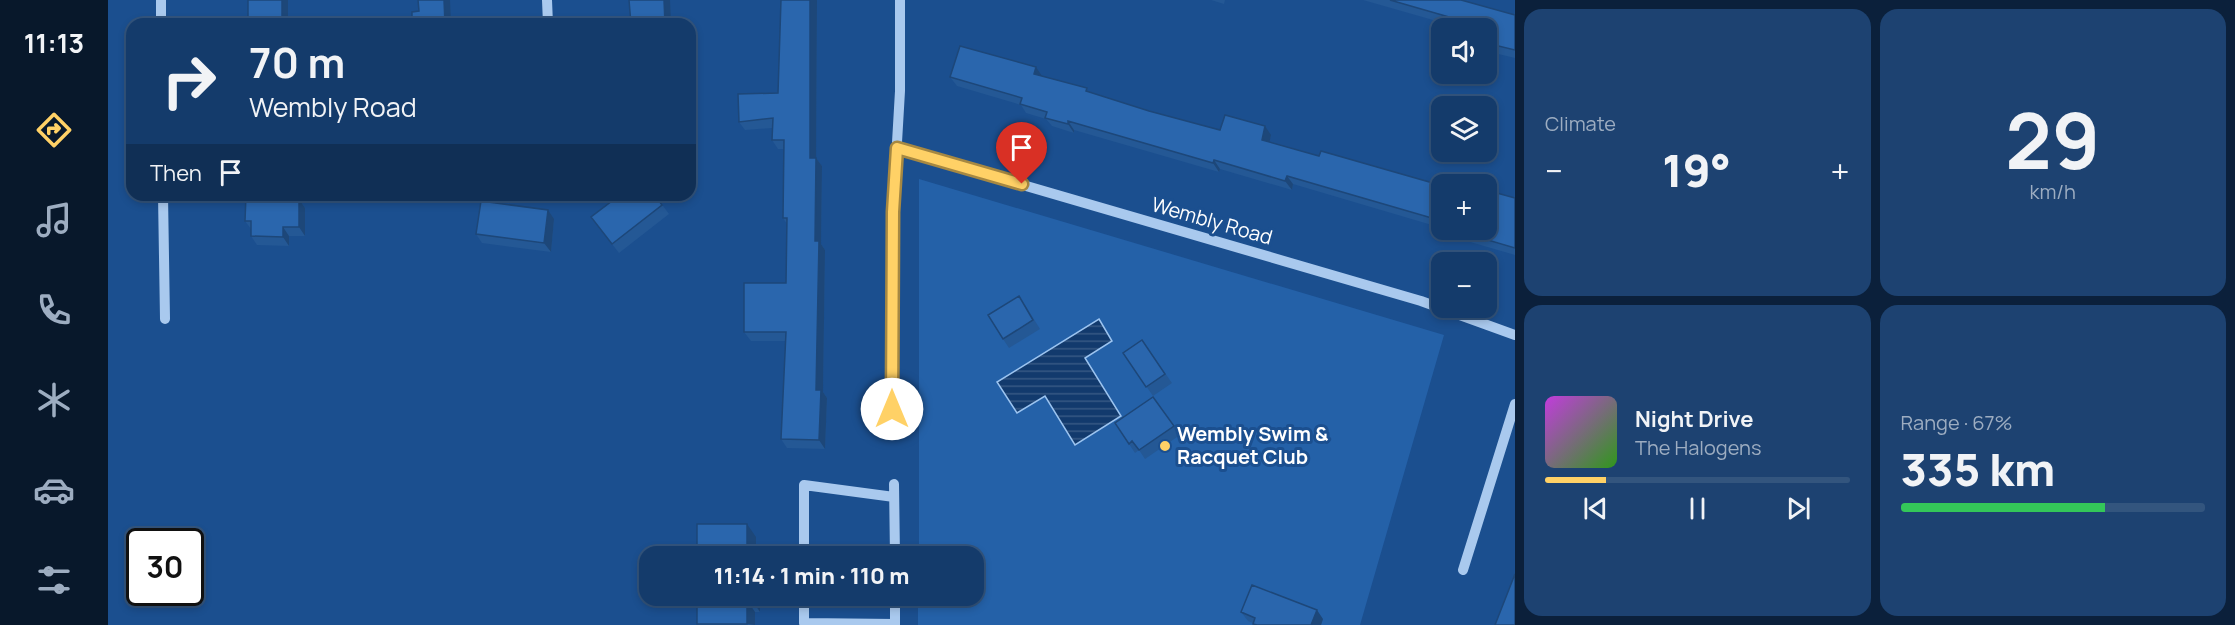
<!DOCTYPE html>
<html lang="en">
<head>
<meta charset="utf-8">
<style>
  body { margin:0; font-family:Manrope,sans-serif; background:#1d4271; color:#f1f3f6; height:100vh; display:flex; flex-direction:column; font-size:22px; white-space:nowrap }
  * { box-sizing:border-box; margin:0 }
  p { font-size:20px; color:#9dadc1 }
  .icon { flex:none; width:33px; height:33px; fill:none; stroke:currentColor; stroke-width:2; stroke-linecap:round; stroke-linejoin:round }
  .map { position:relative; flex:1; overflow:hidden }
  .sheet { display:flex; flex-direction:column; gap:9px; padding:9px; background:#0b203b; width:720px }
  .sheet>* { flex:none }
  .top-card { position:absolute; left:18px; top:18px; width:570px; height:183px; border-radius:18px; box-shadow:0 3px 9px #0003,0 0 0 2px #33557e; background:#143b6b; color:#f1f3f6; overflow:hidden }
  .buttons { position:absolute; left:1323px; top:18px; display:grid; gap:12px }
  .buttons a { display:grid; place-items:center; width:66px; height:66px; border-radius:12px; background:#143b6b; box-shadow:0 3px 9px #0003,0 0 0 2px #33557e; font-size:30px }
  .speed { position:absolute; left:18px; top:528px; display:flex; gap:12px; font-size:30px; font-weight:700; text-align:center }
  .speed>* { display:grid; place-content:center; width:78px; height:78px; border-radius:50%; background:#143b6b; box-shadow:0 3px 9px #0003,0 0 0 2px #33557e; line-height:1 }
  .speed .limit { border:3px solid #111; border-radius:9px; background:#fff; color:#111 }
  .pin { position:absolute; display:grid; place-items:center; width:51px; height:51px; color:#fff; margin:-62px -26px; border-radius:50% 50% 50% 0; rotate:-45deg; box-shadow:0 0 6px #0007 }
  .pin .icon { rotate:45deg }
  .me { position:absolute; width:66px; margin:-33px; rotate:0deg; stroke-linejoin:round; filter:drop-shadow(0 0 4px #0008) }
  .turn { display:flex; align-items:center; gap:21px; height:126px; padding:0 24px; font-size:27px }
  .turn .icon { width:78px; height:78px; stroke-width:2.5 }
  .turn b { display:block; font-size:42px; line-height:51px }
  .then { display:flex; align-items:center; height:57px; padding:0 24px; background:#0003; gap:12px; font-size:22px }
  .big { font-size:45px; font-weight:800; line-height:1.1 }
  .sheet .tile { flex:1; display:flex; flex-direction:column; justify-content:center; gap:9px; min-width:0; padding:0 21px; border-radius:18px; background:#1d4271 }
  .sheet .dial { align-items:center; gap:0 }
  .dial b { font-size:78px; line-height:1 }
  .song { display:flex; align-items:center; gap:18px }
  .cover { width:72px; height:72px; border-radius:9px; background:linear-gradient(135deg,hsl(290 70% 55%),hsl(110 70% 35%)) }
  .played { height:6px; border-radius:3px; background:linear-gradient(90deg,#ffd166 20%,#33557e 20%) }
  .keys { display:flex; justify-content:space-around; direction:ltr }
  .heat { display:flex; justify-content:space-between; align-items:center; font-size:33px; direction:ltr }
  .charge { height:9px; border-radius:4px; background:linear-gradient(90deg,#34c759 67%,#33557e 0) }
  .sheet .tiles { flex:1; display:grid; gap:9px; grid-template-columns:repeat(2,1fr) }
  .trip { position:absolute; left:531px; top:546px; width:345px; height:60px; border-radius:18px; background:#143b6b; box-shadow:0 3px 9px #0003,0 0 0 2px #33557e; font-weight:800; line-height:60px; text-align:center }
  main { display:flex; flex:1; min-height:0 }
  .tabs { display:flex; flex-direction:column; width:108px; justify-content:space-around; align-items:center; background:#08182b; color:#9dadc1 }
  .tabs .icon { width:42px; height:42px }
  .tabs .on { color:#ffd166 }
  .tabs b { font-size:27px; color:#f1f3f6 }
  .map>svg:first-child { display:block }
  .pitch { fill:#2461a8 }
  .water { fill:url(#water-rules); stroke:#9cc4f0; stroke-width:1.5 }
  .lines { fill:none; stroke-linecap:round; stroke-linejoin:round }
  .minor { stroke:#a9c9ee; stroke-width:10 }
  .wall { fill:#245895 }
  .shaded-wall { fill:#1d4779 }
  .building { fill:#2a66ad; stroke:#1d4779; stroke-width:1.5 }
  .route-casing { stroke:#a68842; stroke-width:15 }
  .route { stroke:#ffd166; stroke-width:10 }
  .poi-dot { fill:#ffd166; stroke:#1b4f8f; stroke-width:2 }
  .labels { text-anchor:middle; stroke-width:6; stroke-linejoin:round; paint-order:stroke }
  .street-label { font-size:20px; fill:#fff; stroke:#1b4f8f }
  .poi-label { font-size:20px; font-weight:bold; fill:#fff; stroke:#1b4f8f; text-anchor:start }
</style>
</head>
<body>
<main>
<nav class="tabs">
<b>11:13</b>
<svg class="icon on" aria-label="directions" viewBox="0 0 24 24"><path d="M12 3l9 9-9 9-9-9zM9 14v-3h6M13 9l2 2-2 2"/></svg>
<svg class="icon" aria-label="music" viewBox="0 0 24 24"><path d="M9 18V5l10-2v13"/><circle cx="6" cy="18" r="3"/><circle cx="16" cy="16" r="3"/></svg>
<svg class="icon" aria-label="phone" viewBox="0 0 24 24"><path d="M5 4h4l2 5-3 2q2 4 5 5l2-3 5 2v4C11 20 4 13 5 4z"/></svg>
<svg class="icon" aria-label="climate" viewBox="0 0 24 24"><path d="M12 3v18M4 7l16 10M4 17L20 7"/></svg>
<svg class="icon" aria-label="car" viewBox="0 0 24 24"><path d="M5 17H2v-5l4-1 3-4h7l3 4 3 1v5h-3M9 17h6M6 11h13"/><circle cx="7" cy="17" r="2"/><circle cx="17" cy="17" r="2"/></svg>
<svg class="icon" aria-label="filters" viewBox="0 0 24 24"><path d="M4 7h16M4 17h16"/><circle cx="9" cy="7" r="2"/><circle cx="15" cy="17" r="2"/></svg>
</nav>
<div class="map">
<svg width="1407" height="625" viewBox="0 0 1407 625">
  <defs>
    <pattern id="water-rules" width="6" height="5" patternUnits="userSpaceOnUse" patternTransform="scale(1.5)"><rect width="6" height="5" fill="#123a6d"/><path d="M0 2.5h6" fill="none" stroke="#365883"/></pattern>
  </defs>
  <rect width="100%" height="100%" fill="#1b4f8f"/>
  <path class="pitch" d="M811 179 1336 335 1252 625H810V596H866V556H811Z"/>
  <path class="water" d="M991 319 1004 341 977 358 1013 416 967 445 937 396 909 413 889 382Z"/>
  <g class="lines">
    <path class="minor" d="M53 0V24
      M439 0 440 24
      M788 148 1313 301 1407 335
      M55 195 57 319
      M784 409 785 211 792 91V0
      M786 484 787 556
      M696 556V485L786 497
      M1355 570 1407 404
      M696 596V623L787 624
      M787 625V596"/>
  </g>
  <path class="wall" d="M709 0 708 158 714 166 713 244 717 250 715 392 719 398 717 449 679 448 673 439 678 341H643L636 332 678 283 679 224 675 218 676 149H670L664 140V128L637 130 631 122 670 93Z
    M1103 0H1117L1116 4Z
    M1255 0H1353L1407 15V58L1378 51V28H1353Z
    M934 76 982 93 1041 111 1112 130 1163 135 1161 142 1211 156 1325 183 1334 184V228L1185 184 1184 190 1112 169 1111 172 966 130V133L944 126 938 119 918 113 913 105 849 86 842 77Z
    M138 195H181V198L191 199 197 208V236H181V246L149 245 143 236V229L137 221Z
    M547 195 561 214 511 253 483 217Z
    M1407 198V255L1352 239 1347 232 1339 230H1378Z
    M446 219 443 252 374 243 368 234Z
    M917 305 932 329 901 348 895 339Z
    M1034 340 1064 383 1045 396 1015 353Z
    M1045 397 1072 435 1037 459 1031 450 1027 453 1007 423Z
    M589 596H652V612H647V625H590L589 624Z
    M1133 612 1215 619 1213 625H1146L1145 623 1140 621Z"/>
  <path class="shaded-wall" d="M174 0H180V24H174Z
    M336 0H342L343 24H337Z
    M556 0H562L563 24H557Z
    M702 0H709L708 166 702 158Z
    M928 67 934 76 926 74Z
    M582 101 588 110 582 133Z
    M960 121 966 130V133L960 124Z
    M1157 126 1163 135 1160 149 1154 140Z
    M708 158 714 166 713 244 717 250 715 392 719 398 717 449 711 440 708 390 707 241Z
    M1106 160 1112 169 1111 172 1105 163Z
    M1179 176 1185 184 1184 190 1177 181Z
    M175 195H181V207L175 198Z
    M191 199 197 208V236L191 227Z
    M440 210 446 219 443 252 436 243Z
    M175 227 181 236V246L175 237Z
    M639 524 648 537V556H639Z
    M644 596H652V612L644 600Z
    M639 600 647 612V625L639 624Z
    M1209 610 1215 619 1213 625H1203Z"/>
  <path class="building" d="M140 0H174V24H140Z
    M310 0H336L337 24H304V12L311 11Z
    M521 0H556L557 24H523Z
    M673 0H702V158H708L707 241H711L708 390H713L711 440 673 439 678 332H636V283H678L679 218H675L676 140H664L665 118 631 122 630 94 670 93Z
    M1282 0H1353L1407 15V50L1378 43V28H1353L1355 21Z
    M852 46 928 67 926 74 979 88 978 91 1041 111 1112 130 1117 115 1157 126 1154 140 1211 156 1213 151 1325 183 1328 175 1361 184H1334V221L1179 176 1177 181 1106 160 1105 163 960 121V124L937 118 939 112 912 104 914 98 842 77Z
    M1378 190 1407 198V248L1346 230H1378Z
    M138 195H175V198L191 199V227H175V237L143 236V221H137Z
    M512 195H547L554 205 504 244 483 217Z
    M373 201 440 210 436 243 368 234Z
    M911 296 925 320 895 339 880 315Z
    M1034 340 1057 374 1038 387 1015 353Z
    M1045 397 1066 426 1031 450 1024 441 1021 444 1007 423Z
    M589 524H639V556H586H589Z
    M1407 574V625H1387Z
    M1144 585 1209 610 1203 625H1149L1145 624 1147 618 1133 612Z
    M589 596H644V600H639V624H589Z"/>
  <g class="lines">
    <g class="route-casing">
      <path id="route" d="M784 409 785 212 789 148 914 184"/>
    </g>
    <use href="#route" class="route"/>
  </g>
  <circle class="poi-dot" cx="1057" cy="446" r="6"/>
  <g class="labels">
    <g class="street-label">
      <text transform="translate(1104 221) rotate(16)" y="7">Wembly Road</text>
    </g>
    <g class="poi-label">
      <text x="1069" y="441">Wembly Swim &amp;<tspan x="1069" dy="23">Racquet Club</tspan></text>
    </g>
  </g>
</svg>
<div class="buttons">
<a><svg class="icon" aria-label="sound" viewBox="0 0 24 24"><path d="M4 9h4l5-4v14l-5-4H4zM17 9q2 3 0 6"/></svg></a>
<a><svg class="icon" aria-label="layers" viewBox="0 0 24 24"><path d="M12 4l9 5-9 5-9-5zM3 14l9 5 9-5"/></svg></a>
<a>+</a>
<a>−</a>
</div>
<div class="speed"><div class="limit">30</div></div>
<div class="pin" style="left:914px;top:184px;background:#d93025"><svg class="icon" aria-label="arrive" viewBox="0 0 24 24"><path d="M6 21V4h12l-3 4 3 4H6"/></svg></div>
<svg class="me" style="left:784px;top:409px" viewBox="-20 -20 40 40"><circle r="19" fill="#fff"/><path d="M0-13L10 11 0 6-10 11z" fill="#ffd166"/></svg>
<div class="trip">11:14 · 1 min · 110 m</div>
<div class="top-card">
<div class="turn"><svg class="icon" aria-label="right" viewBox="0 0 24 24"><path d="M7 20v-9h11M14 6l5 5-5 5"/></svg><div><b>70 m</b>Wembly Road</div></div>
<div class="then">Then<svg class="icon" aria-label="arrive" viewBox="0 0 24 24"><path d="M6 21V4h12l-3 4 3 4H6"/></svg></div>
</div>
</div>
<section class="sheet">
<div class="tiles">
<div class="tile"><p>Climate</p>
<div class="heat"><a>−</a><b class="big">19°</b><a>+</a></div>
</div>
<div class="tile dial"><b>29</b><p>km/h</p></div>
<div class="tile">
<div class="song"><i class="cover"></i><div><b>Night Drive</b><p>The Halogens</p></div></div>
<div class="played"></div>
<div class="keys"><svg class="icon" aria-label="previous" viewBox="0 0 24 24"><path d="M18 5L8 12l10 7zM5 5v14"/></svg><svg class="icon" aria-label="pause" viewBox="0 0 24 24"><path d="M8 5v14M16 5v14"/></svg><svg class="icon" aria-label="next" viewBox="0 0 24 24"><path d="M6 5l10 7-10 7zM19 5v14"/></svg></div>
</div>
<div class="tile"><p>Range · 67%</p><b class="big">335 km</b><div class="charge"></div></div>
</div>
</section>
</main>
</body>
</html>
